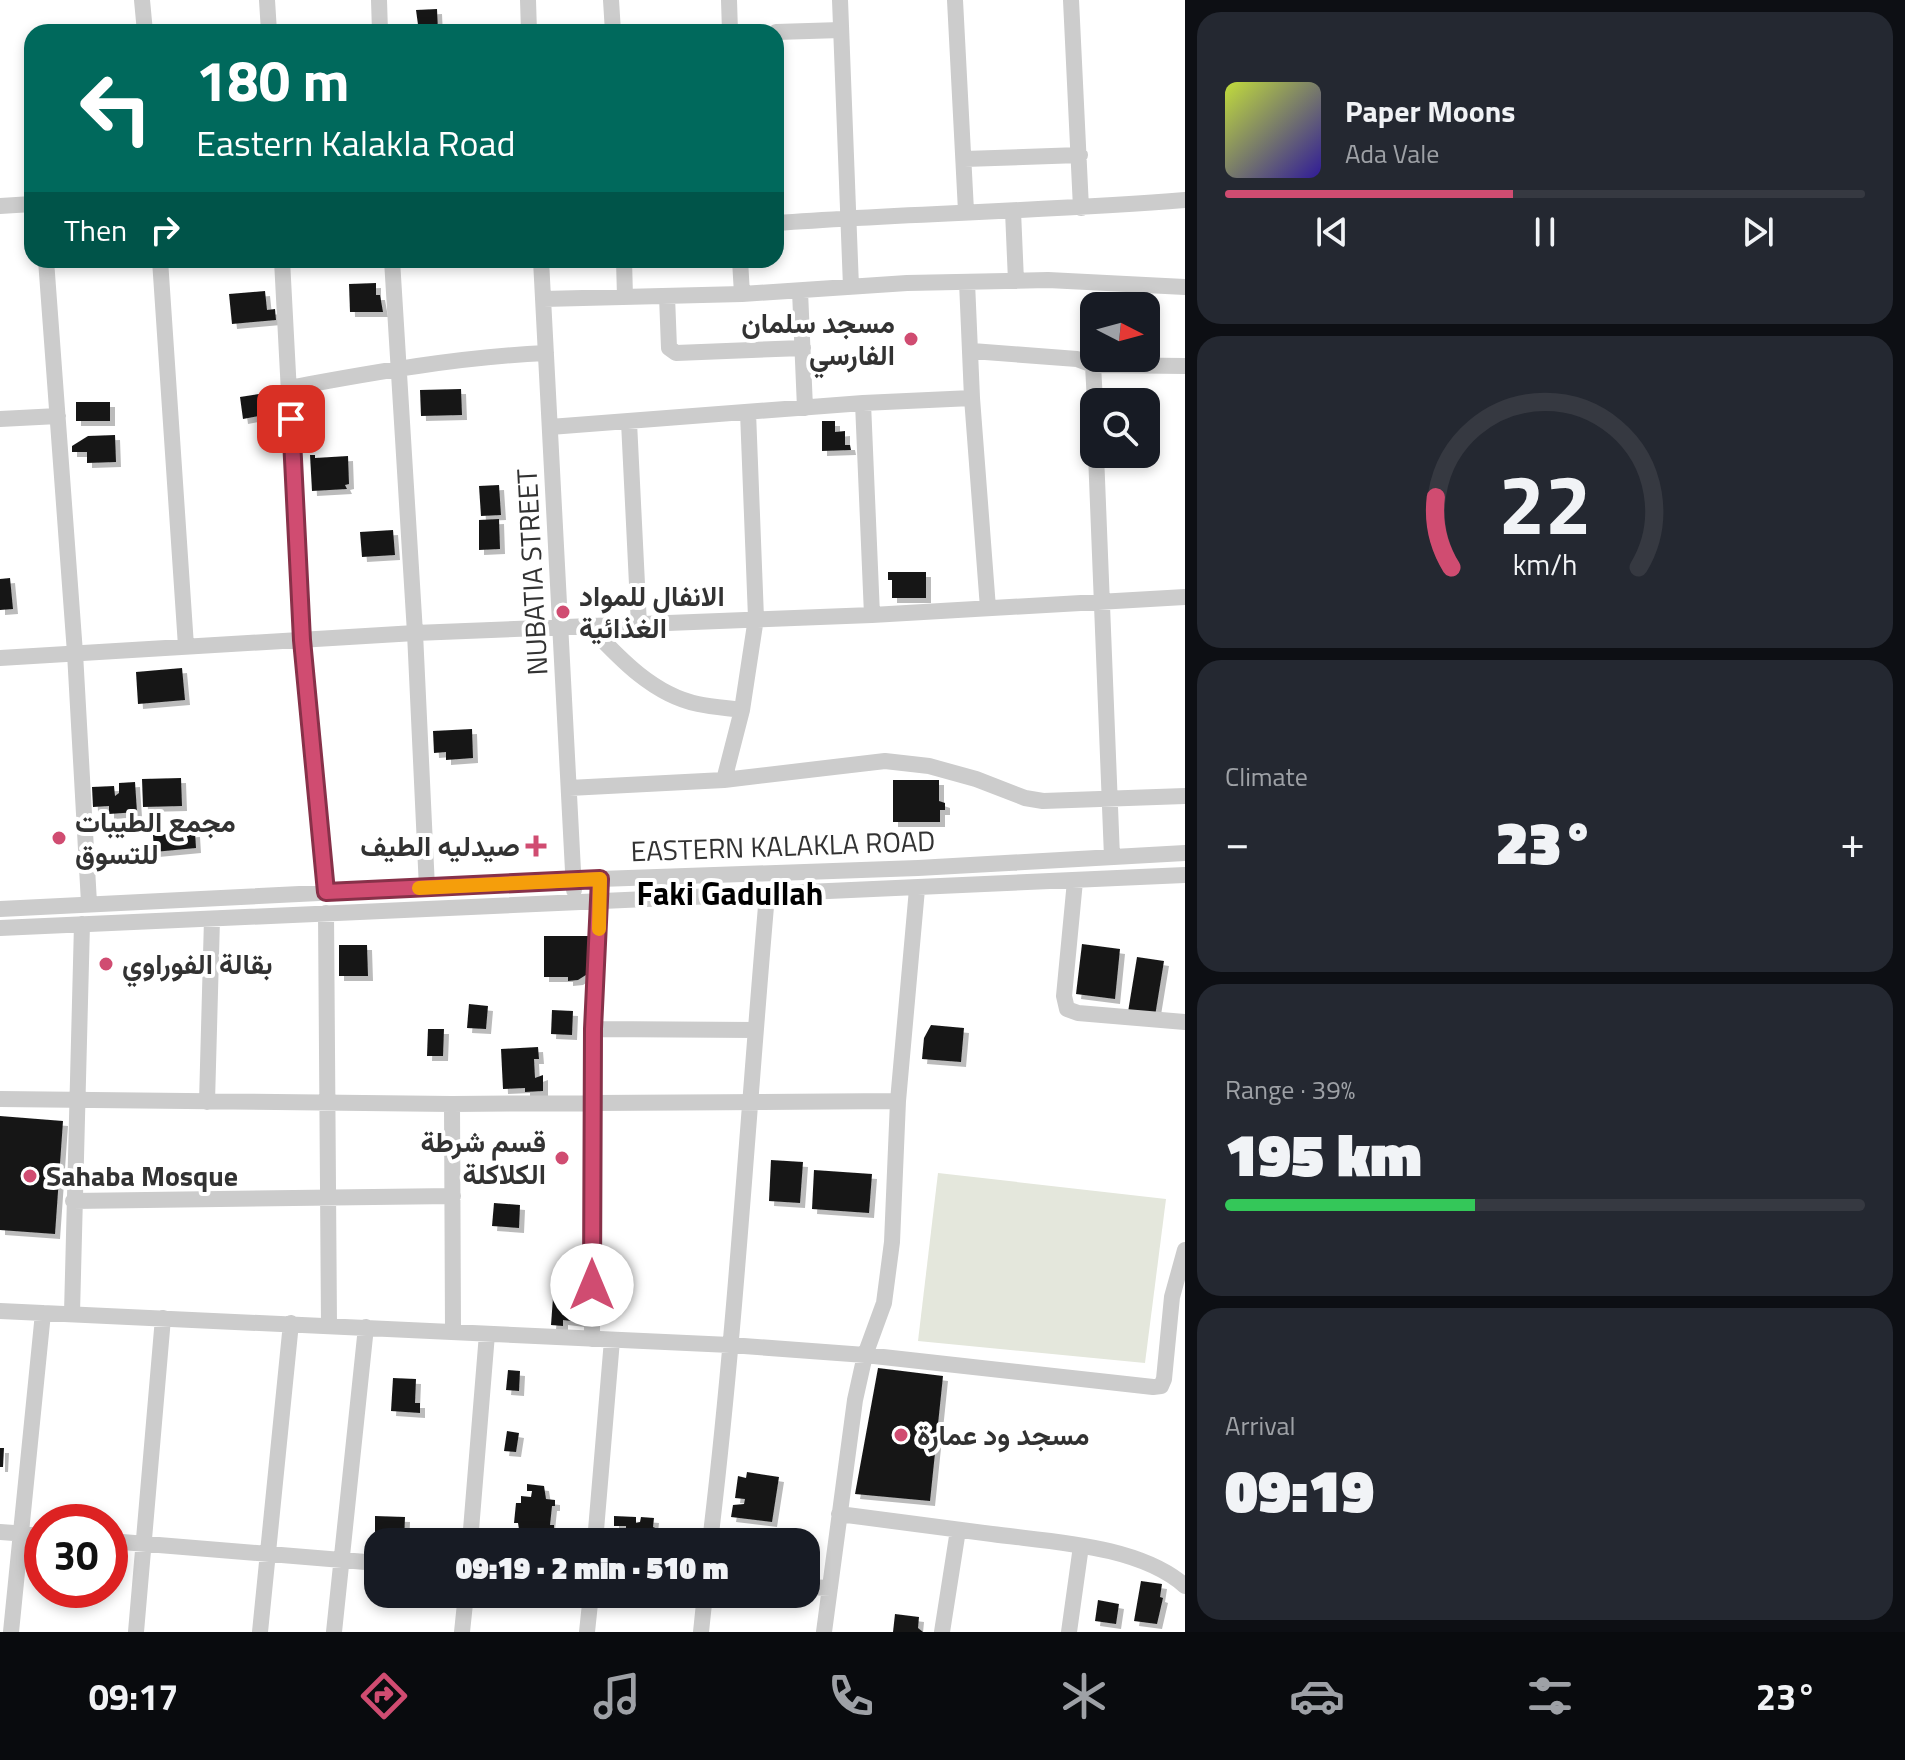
<!DOCTYPE html>
<html lang="en">
<head>
<meta charset="utf-8">
<style>
  body { margin:0; font-family:"Titillium Web",Vazirmatn,sans-serif; background:#242831; color:#f1f3f6; height:100vh; display:flex; flex-direction:column; font-size:30px; white-space:nowrap }
  * { box-sizing:border-box; margin:0 }
  p { font-size:26px; color:#9ea1a6 }
  .icon { flex:none; width:44px; height:44px; fill:none; stroke:currentColor; stroke-width:2; stroke-linecap:round; stroke-linejoin:round }
  .map { position:relative; flex:1; overflow:hidden }
  .panel { display:flex; flex-direction:column; gap:12px; padding:12px; background:#0d0f14; width:720px }
  .panel>* { flex:none }
  .guide { position:absolute; left:24px; top:24px; width:760px; height:244px; border-radius:24px; box-shadow:0 4px 12px #0003; background:#00695c; color:#fff; overflow:hidden }
  .needle { width:52px; rotate:96deg }
  .tools { position:absolute; left:1080px; top:292px; display:grid; gap:16px }
  .tools a { display:grid; place-items:center; width:80px; height:80px; border-radius:16px; background:#171b24; box-shadow:0 4px 12px #0003; font-size:40px }
  .speed { position:absolute; left:24px; top:1504px; display:flex; gap:16px; font-size:40px; font-weight:700; text-align:center }
  .speed>* { display:grid; place-content:center; width:104px; height:104px; border-radius:50%; background:#171b24; box-shadow:0 4px 12px #0003; line-height:1 }
  .speed .limit { border:12px solid #d22; background:#fff; color:#111 }
  .pin { position:absolute; display:grid; place-items:center; width:68px; height:68px; color:#fff; margin:-34px; border-radius:16px; box-shadow:0 4px 12px #0006 }
  .me { position:absolute; width:88px; margin:-44px; rotate:0deg; stroke-linejoin:round; filter:drop-shadow(0 0 6px #0008) }
  .turn { display:flex; align-items:center; gap:28px; height:168px; padding:0 40px; font-size:36px }
  .turn .icon { width:104px; height:104px; stroke-width:2.5 }
  .turn b { display:block; font-size:56px; line-height:68px }
  .then { display:flex; align-items:center; height:76px; padding:0 40px; background:#0003; gap:16px; font-size:30px }
  .big { font-size:60px; font-weight:800; line-height:1.1 }
  .panel .tile { flex:1; display:flex; flex-direction:column; justify-content:center; gap:12px; min-width:0; padding:0 28px; border-radius:24px; background:#242831 }
  .panel .dial { align-items:center; gap:0 }
  .dial svg { height:208px; overflow:visible; fill:none; stroke:#363941; stroke-width:7; stroke-linecap:round; text-anchor:middle }
  .dial text { fill:#f1f3f6; stroke:none }
  .song { display:flex; align-items:center; gap:24px }
  .cover { width:96px; height:96px; border-radius:12px; background:linear-gradient(135deg,hsl(70 70% 55%),hsl(250 70% 35%)) }
  .played { height:8px; border-radius:4px; background:linear-gradient(90deg,#d04c71 45%,#363941 45%) }
  .keys { display:flex; justify-content:space-around; direction:ltr }
  .heat { display:flex; justify-content:space-between; align-items:center; font-size:44px; direction:ltr }
  .charge { height:12px; border-radius:6px; background:linear-gradient(90deg,#34c759 39%,#363941 0) }
  .trip { position:absolute; left:364px; top:1528px; width:456px; height:80px; border-radius:24px; background:#171b24; box-shadow:0 4px 12px #0003; font-weight:800; line-height:80px; text-align:center }
  .tab-bar { display:flex; height:128px; justify-content:space-around; align-items:center; background:#090b0e; color:#9ea1a6 }
  .tab-bar .icon { width:56px; height:56px }
  .tab-bar .selected { color:#d04c71 }
  .tab-bar b { font-size:36px; color:#f1f3f6 }
  main { display:flex; flex:1; min-height:0 }
  .map>svg:first-child { display:block }
  .green { fill:#e4e7dc }
  .building { fill:#191919; filter:url(#shadow) }
  .lines { fill:none; stroke-linecap:round; stroke-linejoin:round }
  .minor { stroke:#ccc; stroke-width:16 }
  .route-casing { stroke:#873149; stroke-width:20 }
  .route { stroke:#d04c71; stroke-width:14 }
  .slow { stroke:#f59e0b; stroke-width:14 }
  .poi-dot { fill:#d04c71; stroke:#fff; stroke-width:3 }
  .labels { text-anchor:middle; stroke-width:8; stroke-linejoin:round; paint-order:stroke }
  .poi-label { font-size:28px; font-weight:bold; fill:#323232; stroke:#fff; text-anchor:start }
  .street-label { font-size:28px; fill:#323232; stroke:#fff }
  .quarter-label { font-size:32px; font-weight:bold; fill:#000; stroke:#fff }
</style>
</head>
<body>
<main>
<div class="map">
<svg width="1185" height="1632" viewBox="0 0 1185 1632">
  <defs>
    <filter id="shadow"><feDropShadow dx="5" dy="5" stdDeviation="0" flood-color="#0004"/></filter>
  </defs>
  <rect width="100%" height="100%" fill="#fff"/>
  <path class="green" d="M938 1173 1166 1199 1145 1363 918 1341Z"/>
  <path class="building" d="M437 9 438 31 419 32 416 10Z
    M376 283V295H380L383 312H350L349 284Z
    M265 291 267 310 275 309 276 320 232 324 229 294Z
    M461 389 462 415 421 416 420 390Z
    M271 392 275 413 243 419 240 397Z
    M76 402H110V421H76Z
    M822 421H835V432L845 431V445H850L851 450 822 451Z
    M115 435 116 462 87 463V452H72V446L88 436Z
    M310 455H315V458L348 456 349 484 345 485 347 489 312 491Z
    M499 485 501 515 481 516 479 486Z
    M499 519 500 549 479 550V520Z
    M393 530 395 555 362 557 360 532Z
    M888 572H926V598H892V580H888Z
    M10 578 13 609 0 610V579Z
    M182 668 185 700 138 704 136 672Z
    M472 729 473 758 446 760V752L434 753 433 731Z
    M181 778 182 806 143 807 142 779Z
    M893 780H939V801L945 803V810H940V822H893Z
    M135 782 137 812 109 814V806L93 807 92 787 114 786 115 796 119 793V783Z
    M195 832 196 848 154 852 153 835Z
    M544 936H588L589 973 578 980 568 981V977H544Z
    M1082 944 1120 949 1115 999 1076 994Z
    M339 945H367L368 976H339Z
    M1137 957 1164 961 1155 1016 1128 1012Z
    M469 1004 488 1006 486 1029 467 1028Z
    M552 1010 573 1011 572 1035 551 1034Z
    M931 1025 964 1028 961 1062 922 1059 924 1038Z
    M428 1029H444L443 1056H427Z
    M538 1047 539 1059H534L535 1078 543 1075V1091L525 1092V1088L503 1089 501 1049Z
    M0 1116 63 1121 55 1234 0 1230Z
    M771 1160 803 1162 800 1203 769 1201Z
    M814 1170 872 1174 869 1213 812 1209Z
    M494 1203 520 1205 519 1228 492 1226Z
    M554 1284 583 1286 580 1322 563 1320V1326L551 1325Z
    M878 1368 943 1376 930 1501 855 1494Z
    M508 1370 520 1371 519 1391 506 1390Z
    M393 1378 416 1379 415 1403H420V1413L391 1411Z
    M507 1431 519 1433 516 1452 504 1451Z
    M0 1448H4L3 1467H0Z
    M747 1472 779 1477 772 1522 731 1517 733 1505 744 1504 745 1499 735 1498 738 1476 746 1478Z
    M527 1484 544 1486 546 1499 555 1500V1506H552L550 1525H554V1531L547 1530 546 1539 541 1538V1542H521L518 1523H514L516 1503H521V1496L531 1497 532 1491H527Z
    M375 1516 405 1517 404 1542 375 1540Z
    M614 1516 636 1517V1523L640 1522 641 1517 654 1518 653 1527 660 1530 659 1542H652V1537L626 1536V1526H614Z
    M1141 1581 1162 1584 1160 1597 1163 1598 1157 1624 1134 1621Z
    M1098 1600 1119 1604 1116 1624 1095 1621Z
    M895 1614 919 1617 918 1628 923 1632H893Z"/>
  <g class="lines">
    <path class="minor" d="M142 0 145 32
      M267 0 269 32
      M379 0 380 32
      M528 0 529 32
      M611 0 613 32
      M729 0 730 32
      M840 0 851 287
      M955 0 966 211
      M1071 0 1081 208
      M776 32 841 30
      M964 159 1080 155
      M0 206 32 204
      M1013 211 1016 281
      M776 223C912 213 1049 211 1185 200
      M46 260 75 653 89 903
      M160 260 186 646
      M282 260 302 640 326 892
      M392 260 415 633 427 888
      M541 260 574 890
      M624 260 625 297
      M740 260 742 294
      M967 282 972 398 988 608
      M800 291 805 408
      M667 296 669 348 676 353 803 348
      M543 299 742 294 907 283 1048 280 1185 287
      M972 351 1077 359 1093 365 1185 366
      M1093 365 1095 402
      M289 388C375 372 460 357 546 353
      M863 403 872 615
      M0 419 58 416
      M629 422 639 625
      M550 427 863 403 972 398
      M1096 454 1112 857
      M591 628C620 659 654 695 698 704 712 707 727 708 742 710
      M0 658 415 633 872 615 1185 597
      M724 780 742 710 756 618 748 412
      M569 788 724 780 885 761 929 766 976 779 1025 798 1043 801 1185 796
      M1075 881 1064 996 1067 1009 1078 1013 1185 1022
      M0 909 600 879 918 868 1185 853
      M326 913 329 1325
      M0 928 1185 875
      M593 1029 755 1030
      M0 1099 452 1104 898 1101
      M207 1102 212 919
      M452 1104 453 1331
      M73 1201 453 1196
      M0 1311 730 1345 865 1355 1153 1387 1161 1386 1164 1379 1172 1297 1185 1250
      M72 1313 82 924
      M592 1339 593 1029 600 893
      M839 1514C890 1521 941 1527 992 1534 1051 1542 1139 1545 1185 1586
      M0 1532 42 1535
      M110 1541 378 1563
      M470 1542 487 1334
      M595 1542 612 1340
      M710 1542C736 1327 748 1111 767 895
      M806 1587 830 1588
      M11 1632 43 1313
      M136 1632 163 1318
      M260 1632 291 1323
      M334 1632 366 1327
      M462 1632 466 1594
      M587 1632 591 1594
      M701 1632 705 1594
      M824 1632 855 1400 865 1355 884 1303 892 1242 898 1101 917 889
      M942 1632 958 1530
      M1069 1632 1081 1546"/>
  </g>
  <g class="lines">
    <g class="route-casing">
      <path id="route" d="M291 419 302 640 326 892 600 879 593 1029 592 1285"/>
    </g>
    <use href="#route" class="route"/>
    <path class="slow" d="M419 888 600 879 599 929"/>
  </g>
  <g class="poi-dot">
    <circle cx="911" cy="339" r="8"/>
    <circle cx="563" cy="612" r="8"/>
    <circle cx="59" cy="838" r="8"/>
    <path d="M532 834h8v8h8v8h-8v8h-8v-8h-8v-8h8z"/>
    <circle cx="106" cy="964" r="8"/>
    <circle cx="562" cy="1158" r="8"/>
    <circle cx="30" cy="1176" r="8"/>
    <circle cx="901" cy="1435" r="8"/>
  </g>
  <g class="labels">
    <g class="poi-label">
      <text x="895" y="333" text-anchor="end">مسجد سلمان<tspan x="895" dy="32">الفارسي</tspan></text>
      <text x="579" y="606">الانفال للمواد<tspan x="579" dy="32">الغذائية</tspan></text>
      <text x="75" y="832">مجمع الطيبات<tspan x="75" dy="32">للتسوق</tspan></text>
      <text x="520" y="856" text-anchor="end">صيدليه الطيف</text>
      <text x="122" y="974">بقالة الفوراوي</text>
      <text x="546" y="1152" text-anchor="end">قسم شرطة<tspan x="546" dy="32">الكلاكلة</tspan></text>
      <text x="46" y="1186">Sahaba Mosque</text>
      <text x="917" y="1445">مسجد ود عمارة</text>
    </g>
    <g class="street-label">
      <text transform="translate(532 572) rotate(-93)" y="10">NUBATIA STREET</text>
      <text transform="translate(783 846) rotate(-2)" y="10">EASTERN KALAKLA ROAD</text>
    </g>
    <g class="quarter-label">
      <text x="730" y="905">Faki Gadullah</text>
    </g>
  </g>
</svg>
<div class="tools">
<a><svg class="needle" viewBox="-14 -14 28 28"><path d="M0-13l5 13h-10z" fill="#e53935"/><path d="M0 13l5-13h-10z" fill="#9ea1a6"/></svg></a>
<a><svg class="icon" aria-label="search" viewBox="0 0 24 24"><circle cx="10" cy="10" r="6"/><path d="M15 15l6 6"/></svg></a>
</div>
<div class="speed"><div class="limit">30</div></div>
<div class="pin" style="left:291px;top:419px;background:#d93025"><svg class="icon" aria-label="arrive" viewBox="0 0 24 24"><path d="M6 21V4h12l-3 4 3 4H6"/></svg></div>
<svg class="me" style="left:592px;top:1285px" viewBox="-20 -20 40 40"><circle r="19" fill="#fff"/><path d="M0-13L10 11 0 6-10 11z" fill="#d04c71"/></svg>
<div class="trip">09:19 · 2 min · 510 m</div>
<div class="guide">
<div class="turn"><svg class="icon" aria-label="left" viewBox="0 0 24 24"><path d="M17 20v-9H6M10 6l-5 5 5 5"/></svg><div><b>180 m</b>Eastern Kalakla Road</div></div>
<div class="then">Then<svg class="icon" aria-label="right" viewBox="0 0 24 24"><path d="M7 20v-9h11M14 6l5 5-5 5"/></svg></div>
</div>
</div>
<section class="panel">
<div class="tile">
<div class="song"><i class="cover"></i><div><b>Paper Moons</b><p>Ada Vale</p></div></div>
<div class="played"></div>
<div class="keys"><svg class="icon" aria-label="previous" viewBox="0 0 24 24"><path d="M18 5L8 12l10 7zM5 5v14"/></svg><svg class="icon" aria-label="pause" viewBox="0 0 24 24"><path d="M8 5v14M16 5v14"/></svg><svg class="icon" aria-label="next" viewBox="0 0 24 24"><path d="M6 5l10 7-10 7zM19 5v14"/></svg></div>
</div>
<div class="tile dial"><svg viewBox="0 0 100 80">
<path d="M14 69A42 42 0 1 1 86 69"/>
<path d="M14 69A42 42 0 0 1 8 42" stroke="#d04c71"/>
<text x="50" y="56" font-size="32" font-weight="700">22</text>
<text x="50" y="72" font-size="11">km/h</text>
</svg></div>
<div class="tile"><p>Climate</p>
<div class="heat"><a>−</a><b class="big">23°</b><a>+</a></div>
</div>
<div class="tile"><p>Range · 39%</p><b class="big">195 km</b><div class="charge"></div></div>
<div class="tile"><p>Arrival</p><b class="big">09:19</b></div>
</section>
</main>
<nav class="tab-bar">
<b>09:17</b>
<svg class="icon selected" aria-label="directions" viewBox="0 0 24 24"><path d="M12 3l9 9-9 9-9-9zM9 14v-3h6M13 9l2 2-2 2"/></svg>
<svg class="icon" aria-label="music" viewBox="0 0 24 24"><path d="M9 18V5l10-2v13"/><circle cx="6" cy="18" r="3"/><circle cx="16" cy="16" r="3"/></svg>
<svg class="icon" aria-label="phone" viewBox="0 0 24 24"><path d="M5 4h4l2 5-3 2q2 4 5 5l2-3 5 2v4C11 20 4 13 5 4z"/></svg>
<svg class="icon" aria-label="climate" viewBox="0 0 24 24"><path d="M12 3v18M4 7l16 10M4 17L20 7"/></svg>
<svg class="icon" aria-label="car" viewBox="0 0 24 24"><path d="M5 17H2v-5l4-1 3-4h7l3 4 3 1v5h-3M9 17h6M6 11h13"/><circle cx="7" cy="17" r="2"/><circle cx="17" cy="17" r="2"/></svg>
<svg class="icon" aria-label="filters" viewBox="0 0 24 24"><path d="M4 7h16M4 17h16"/><circle cx="9" cy="7" r="2"/><circle cx="15" cy="17" r="2"/></svg>
<b>23°</b>
</nav>
</body>
</html>
